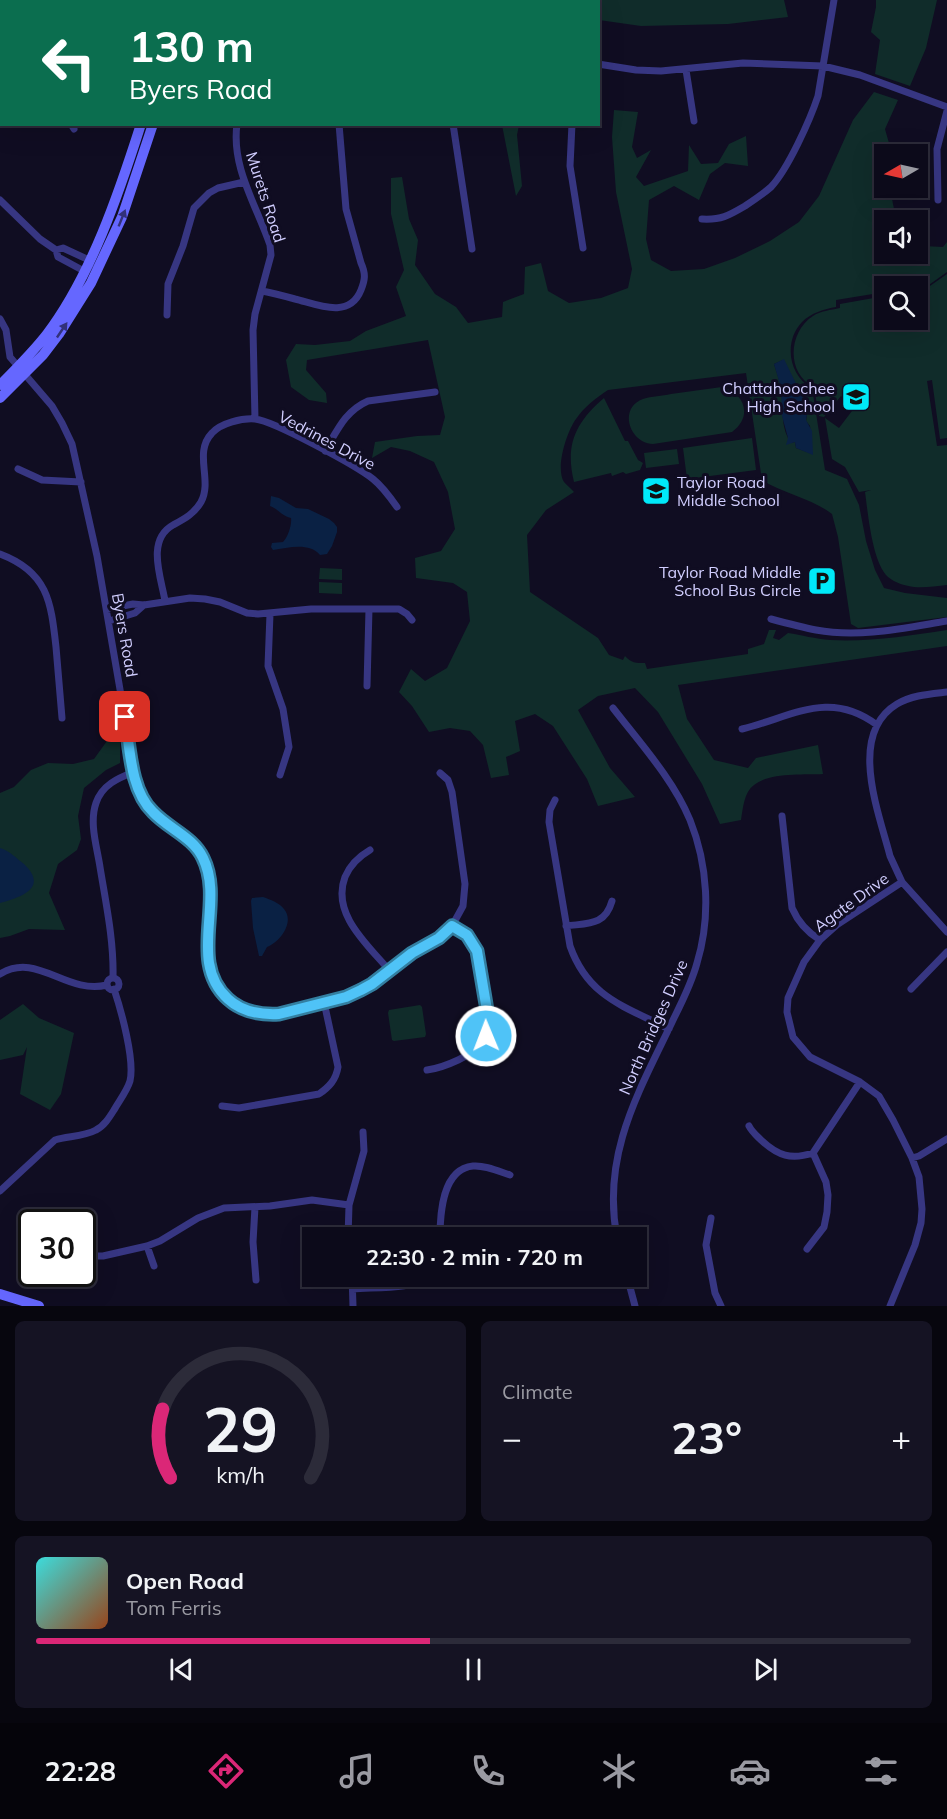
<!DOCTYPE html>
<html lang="en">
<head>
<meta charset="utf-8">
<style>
  body { margin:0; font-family:Mulish,sans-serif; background:#151323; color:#f1f3f6; height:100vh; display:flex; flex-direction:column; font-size:22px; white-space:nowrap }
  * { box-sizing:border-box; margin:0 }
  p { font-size:20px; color:#9a9aa2 }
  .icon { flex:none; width:33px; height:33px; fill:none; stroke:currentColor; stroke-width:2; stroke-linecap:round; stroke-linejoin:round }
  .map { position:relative; height:1306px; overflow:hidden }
  .side { display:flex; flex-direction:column; gap:15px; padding:15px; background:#07060e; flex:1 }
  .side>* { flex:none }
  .top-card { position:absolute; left:0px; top:0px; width:600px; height:126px; box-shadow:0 6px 24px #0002,0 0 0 2px #2c2b39; background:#0b6e4f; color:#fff; overflow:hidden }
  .needle { width:39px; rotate:261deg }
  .tools { position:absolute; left:874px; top:144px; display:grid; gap:12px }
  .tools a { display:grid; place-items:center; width:54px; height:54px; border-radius:0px; background:#0c0a1a; box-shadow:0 6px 24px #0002,0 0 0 2px #2c2b39; font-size:30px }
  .speed { position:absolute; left:18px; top:1209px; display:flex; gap:12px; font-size:30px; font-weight:700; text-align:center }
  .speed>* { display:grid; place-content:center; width:78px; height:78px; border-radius:50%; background:#0c0a1a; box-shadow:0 6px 24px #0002,0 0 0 2px #2c2b39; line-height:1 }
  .speed .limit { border:3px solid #111; border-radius:9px; background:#fff; color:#111 }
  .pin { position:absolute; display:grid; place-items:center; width:51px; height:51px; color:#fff; margin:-26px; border-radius:12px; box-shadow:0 3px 9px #0006 }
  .me { position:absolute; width:66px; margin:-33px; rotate:359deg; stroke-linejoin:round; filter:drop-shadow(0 0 4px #0008) }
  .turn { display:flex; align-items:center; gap:21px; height:126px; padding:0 30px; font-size:27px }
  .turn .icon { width:78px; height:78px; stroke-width:2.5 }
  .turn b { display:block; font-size:42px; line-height:51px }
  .big { font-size:45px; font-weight:700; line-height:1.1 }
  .side .card { flex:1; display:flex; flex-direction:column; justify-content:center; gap:9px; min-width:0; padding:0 21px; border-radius:9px; background:#151323 }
  .side .dial { align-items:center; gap:0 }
  .dial svg { height:156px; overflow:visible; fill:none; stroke:#2c2b39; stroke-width:7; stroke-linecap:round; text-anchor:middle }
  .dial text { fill:#f1f3f6; stroke:none }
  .song { display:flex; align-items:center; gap:18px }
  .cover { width:72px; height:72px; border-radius:9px; background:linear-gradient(135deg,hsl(180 70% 55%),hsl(20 70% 35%)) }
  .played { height:6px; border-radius:3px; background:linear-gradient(90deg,#db2777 45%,#2c2b39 45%) }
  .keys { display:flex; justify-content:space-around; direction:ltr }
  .heat { display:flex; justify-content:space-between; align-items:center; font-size:33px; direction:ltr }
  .side .tiles { flex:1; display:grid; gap:15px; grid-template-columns:1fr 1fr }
  .card:last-child { grid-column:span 2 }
  .trip { position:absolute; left:302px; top:1227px; width:345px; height:60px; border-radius:0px; background:#0c0a1a; box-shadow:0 6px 24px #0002,0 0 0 2px #2c2b39; font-weight:700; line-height:60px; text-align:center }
  .tabs { display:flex; height:96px; justify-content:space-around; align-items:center; background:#05040a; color:#9a9aa2 }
  .tabs .icon { width:42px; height:42px }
  .tabs .selected { color:#db2777 }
  .tabs b { font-size:27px; color:#f1f3f6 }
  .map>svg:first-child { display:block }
  .green { fill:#102c2a; fill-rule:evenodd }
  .water { fill:#0a2144 }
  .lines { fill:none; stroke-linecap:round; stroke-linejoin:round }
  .minor { stroke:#373682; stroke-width:7 }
  .secondary { stroke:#6567ff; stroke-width:10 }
  .oneway { fill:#32317a }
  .route-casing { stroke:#337fa1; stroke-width:15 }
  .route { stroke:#4fc3f7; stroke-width:10 }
  .labels { text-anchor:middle; stroke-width:6; stroke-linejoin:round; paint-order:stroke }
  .street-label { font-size:16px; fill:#d1ceff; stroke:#100d22 }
  .poi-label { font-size:16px; fill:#d1ceff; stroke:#100d22; text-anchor:end }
</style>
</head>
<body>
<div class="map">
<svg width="947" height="1306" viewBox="0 0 947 1306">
  <rect width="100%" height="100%" fill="#100d22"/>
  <path class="green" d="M560 0H784L788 17 728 24 641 26 599 20 598 2H562Z
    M876 0H937L926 48 910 86 875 74 880 40 871 32 876 7Z
    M874 92 898 100 885 129 892 154H885V188H892V199L894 209 881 218 885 239V254H918V237L923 246 943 247 947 242V272L926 287 919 295 918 286H885V292L836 300V307C824 309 811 313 802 322 783 342 789 376 812 388L825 470 847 479 859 505 866 541 875 570 884 588 905 593 947 598V617L858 628 851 624 838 537 832 514C815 500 782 493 762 480L746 373 608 390C596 398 584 407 576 419 567 431 555 468 564 482 567 485 571 489 574 492L546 510 527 535 530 592 598 638 609 655 623 660 625 656C631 663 636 663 645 663L647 669 748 654V649L764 644 769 630H776L773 638 779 640 788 633C801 635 816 639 830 640 869 642 908 636 947 630V646L678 685 687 719 714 760 748 768 756 758 818 745 823 774C803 775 770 772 754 785 744 792 743 808 741 820L720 824 702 784 658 712 635 688 598 696 578 710 610 768 635 797 598 806 587 779 553 726 535 714 515 721 520 751 506 757 509 775 491 778 483 745 470 731 450 728 429 732 412 706 399 692 411 669 425 681 447 668 470 621 467 592 453 583 416 578 415 558 441 551 455 529 448 492 434 462 410 451 391 447 372 458 375 442 417 436 440 435 445 417 428 340 307 360 306 370 326 393 327 403 309 400 291 387 286 360 296 344 315 345 350 341 366 331 406 316 396 287 404 270 391 214V178L402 177 409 219 418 240 415 265 435 294 456 307 468 323 502 317 503 302 524 294 525 267 541 263 548 291 569 303 601 298 628 288 632 269 616 192 612 137 614 110 638 112 632 147 637 158 651 150 636 177 644 186 688 171 689 145 701 164 718 163 729 144 746 136 748 166 725 163 710 174 699 200 674 186 649 200 646 239 651 260 671 271 704 269 735 258 770 241 799 222 819 196 853 120ZM783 360 808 408 806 421 810 426 812 454 796 448 795 442 791 443C781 429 783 412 782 397 782 386 777 374 774 364Z
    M502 125H519L517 135 522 186 516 196Z
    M947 274V438L940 439 932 380 927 381 937 446 947 445V585C936 586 925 588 914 587 906 586 895 583 888 577 872 562 868 513 865 492L871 490 859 492 845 467 832 459 825 418 839 428 855 407 841 396 824 417 819 416 814 387C786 374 788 332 813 316 820 311 831 310 840 308V304L885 296V320H918V297L921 296 927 288Z
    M722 387C745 393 753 417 732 432L653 444C629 443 618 408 643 399 652 396 662 396 671 394 688 392 705 389 722 387Z
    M604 398 625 441H628L638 460 643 463 640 470 626 474 623 472 612 476 611 473 574 482C565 445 575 423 604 398Z
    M752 438 756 470 687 479 683 448Z
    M677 449 679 464 646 468 644 453Z
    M320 568 342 569V580L319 579Z
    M319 582 342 583V594L319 593Z
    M112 734 120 739V763L106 770 84 788 78 816 81 839 77 850 58 864 49 893 65 930 29 929 10 936 0 938V793L14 787 31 770 48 763 73 764 94 759Z
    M23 1004 39 1018 74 1033 61 1094 50 1110 20 1094 27 1047 23 1055 0 1060V1020Z
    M420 1005 422 1007 426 1034 425 1037 394 1041 392 1040 388 1013 389 1010Z"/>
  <path class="water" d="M784 359 808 408 806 420 812 431 813 455 796 448 795 442 786 445 788 438 782 416 781 388 774 364Z
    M271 496 279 498 296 508 308 509 329 519 334 523 337 527V532L332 546 327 554 320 555C309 542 288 548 273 550L271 547 272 543 283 542C288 537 292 525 291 518 282 516 278 509 270 506Z
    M0 848C10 851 16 858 24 864 49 888 21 897 0 903Z
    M263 897C271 900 278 902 284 909 295 922 280 942 267 947L262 956H259L253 928 251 901 252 898Z"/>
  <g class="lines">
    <path class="minor" d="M487 0 488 2
      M304 2 307 0
      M467 2 468 0
      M0 29 2 31
      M598 64 636 70 661 71 743 63 823 66 860 75 947 107
      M686 70 694 121
      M71 124 74 129
      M237 124C231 168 257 206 270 245L271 255 255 314 253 330 255 419
      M453 124 472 249
      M572 124 570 166 583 248
      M0 200 40 239 56 250 58 257 84 271
      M938 200 937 149 947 111
      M702 219C721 220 728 216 745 206 754 200 763 194 771 187 788 169 810 120 818 96L834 0
      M56 250 63 248 89 260
      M262 291C273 293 284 296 295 299 316 304 349 320 361 290 365 280 366 274 361 263L346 209 339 124
      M167 315 168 284 183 246 194 208 209 193 218 188 244 182
      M0 319 6 330 10 357 52 406 62 423 72 444 97 556 137 788C142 797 147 807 155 814 171 829 192 837 203 857 226 901 186 961 227 998 242 1011 259 1015 279 1014L346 997 361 991 372 984 413 953 439 938 452 926 463 906 465 884 452 792 448 780 440 773
      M325 451C337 431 345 411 368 401L435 392
      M18 469 42 480 81 482
      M0 554C48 572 51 602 56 647 58 671 60 694 62 718
      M165 601C161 577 146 540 173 525 184 519 194 514 201 502 213 480 193 453 212 433 221 423 242 418 255 419 274 421 357 466 373 479 383 487 390 497 397 507
      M107 609 133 604 144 605 190 598 205 599 220 602 247 613 258 614 311 609H399L407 614 412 620
      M270 614 268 666 283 709 289 747 280 775
      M771 619C786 623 801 627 816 630 860 638 904 628 947 621
      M109 621 135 613 144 605
      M367 686 369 609
      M947 692C930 694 912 695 897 704 847 734 879 813 890 856L902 882 947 932
      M613 708C640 743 673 779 690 820 708 865 711 917 697 963 692 982 683 1000 674 1018 640 1090 601 1153 617 1238
      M742 729C792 717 829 689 877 725
      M555 800 550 810 549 822 570 946C588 997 624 1006 669 1029
      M782 816 792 908C798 922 807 932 820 940
      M370 850C358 857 350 865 345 877 331 914 368 945 389 970
      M566 926C588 923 605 926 612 901
      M0 974C37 951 66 995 107 985
      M107 984a6 6 0 1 1 12 0a6 6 0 1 1-12 0Z
      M113 978C114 941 106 904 100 867 97 847 89 823 96 803 102 785 118 778 134 772
      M911 989 947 952
      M427 1070C443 1068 475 1055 484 1041 488 1035 488 1029 489 1022L477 951 467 935 452 926
      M222 1106 239 1108 319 1094C329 1087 336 1080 338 1067L324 1002
      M749 1126C752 1132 757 1136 761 1140 778 1156 791 1160 813 1153L860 1082
      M912 1158 919 1156 947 1139
      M0 1191 55 1140C68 1136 83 1137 96 1130 104 1126 109 1118 114 1110 119 1101 127 1091 130 1081 135 1060 121 1010 114 989
      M255 1207 253 1242 256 1280
      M711 1218 706 1245 715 1293 721 1306
      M348 1238 349 1205 364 1151 363 1132
      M440 1238C440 1214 442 1169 473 1166 485 1165 498 1171 510 1175
      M147 1246 154 1266
      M807 1249 824 1227 827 1212 828 1195 826 1182 813 1153
      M82 1253 93 1256H103L147 1246 160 1241 198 1218 224 1208 270 1206 312 1200 349 1205
      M352 1276 353 1306
      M435 1276 446 1285
      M627 1276 635 1306
      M353 1289C374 1287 414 1290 431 1276
      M890 1306 915 1245 921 1223 922 1209 919 1177 912 1158 893 1120 879 1096 860 1082 810 1057 793 1037 787 1012 788 998 804 962 820 940 838 924 902 882"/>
    <path class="secondary" d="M180 2V0
      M192 2 193 0
      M0 385C16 369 33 352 47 334 91 276 119 193 141 124
      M0 398 43 355 59 334 91 283 122 217 153 124
      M0 1294 39 1306"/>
  </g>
  <defs><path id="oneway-solid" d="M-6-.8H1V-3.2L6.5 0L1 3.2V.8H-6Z" transform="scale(1.5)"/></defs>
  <g class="oneway">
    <use href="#oneway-solid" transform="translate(122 218) rotate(-68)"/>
    <use href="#oneway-solid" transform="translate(62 330) rotate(-56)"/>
  </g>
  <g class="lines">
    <g class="route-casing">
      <path id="route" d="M125 717C130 748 130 790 153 812 169 829 193 837 203 858 225 902 187 962 228 999 242 1012 260 1015 279 1014L346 997 361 990 372 984 412 953 439 938 452 926 467 935 477 951 489 1022 486 1036"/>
    </g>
    <use href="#route" class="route"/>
  </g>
  <defs>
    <g id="school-square" transform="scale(1.5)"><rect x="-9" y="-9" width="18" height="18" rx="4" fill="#00e9f9" stroke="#100d22"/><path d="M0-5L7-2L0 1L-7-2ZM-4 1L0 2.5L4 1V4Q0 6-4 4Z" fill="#111"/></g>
    <g id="parking-square" transform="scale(1.5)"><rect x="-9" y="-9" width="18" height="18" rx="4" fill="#00e9f9" stroke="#100d22"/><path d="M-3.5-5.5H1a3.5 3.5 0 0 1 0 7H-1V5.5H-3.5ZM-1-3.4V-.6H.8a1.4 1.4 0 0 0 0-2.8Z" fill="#111"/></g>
  </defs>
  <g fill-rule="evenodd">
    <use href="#school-square" x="856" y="397"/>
    <use href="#school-square" x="656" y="491"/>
    <use href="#parking-square" x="822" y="581"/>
  </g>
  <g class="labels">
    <g class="street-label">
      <text transform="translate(266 197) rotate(72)" y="6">Murets Road</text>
      <text transform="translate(327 440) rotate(28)" y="6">Vedrines Drive</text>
      <text transform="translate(125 635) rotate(80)" y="6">Byers Road</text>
      <text transform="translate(851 902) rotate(-36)" y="6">Agate Drive</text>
      <text transform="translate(653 1027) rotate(-66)" y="6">North Bridges Drive</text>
    </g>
    <g class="poi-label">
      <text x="835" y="394">Chattahoochee<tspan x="835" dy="18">High School</tspan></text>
      <text x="677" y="488" text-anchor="start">Taylor Road<tspan x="677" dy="18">Middle School</tspan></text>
      <text x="801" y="578">Taylor Road Middle<tspan x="801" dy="18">School Bus Circle</tspan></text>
    </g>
  </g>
</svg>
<div class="tools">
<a><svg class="needle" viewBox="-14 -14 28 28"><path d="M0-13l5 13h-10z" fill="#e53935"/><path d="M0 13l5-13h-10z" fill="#9a9aa2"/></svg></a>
<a><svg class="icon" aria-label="sound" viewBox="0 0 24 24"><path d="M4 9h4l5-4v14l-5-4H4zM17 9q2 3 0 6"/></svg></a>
<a><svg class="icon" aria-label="search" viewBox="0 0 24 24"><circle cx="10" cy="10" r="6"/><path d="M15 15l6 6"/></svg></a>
</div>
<div class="speed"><div class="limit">30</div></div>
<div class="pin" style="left:125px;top:717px;background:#d93025"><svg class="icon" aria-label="arrive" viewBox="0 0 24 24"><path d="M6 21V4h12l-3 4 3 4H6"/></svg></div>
<svg class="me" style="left:486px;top:1036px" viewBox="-20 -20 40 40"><circle r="17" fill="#4fc3f7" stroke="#fff" stroke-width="3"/><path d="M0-11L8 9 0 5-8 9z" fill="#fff"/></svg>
<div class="trip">22:30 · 2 min · 720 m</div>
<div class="top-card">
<div class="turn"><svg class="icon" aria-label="left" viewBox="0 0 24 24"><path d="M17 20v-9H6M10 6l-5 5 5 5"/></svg><div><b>130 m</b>Byers Road</div></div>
</div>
</div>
<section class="side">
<div class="tiles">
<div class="card dial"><svg viewBox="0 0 100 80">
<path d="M14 69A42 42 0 1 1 86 69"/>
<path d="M14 69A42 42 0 0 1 10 34" stroke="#db2777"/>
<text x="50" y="56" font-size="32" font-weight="700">29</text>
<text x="50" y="72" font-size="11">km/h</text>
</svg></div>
<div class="card"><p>Climate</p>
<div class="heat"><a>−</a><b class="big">23°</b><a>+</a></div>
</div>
<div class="card">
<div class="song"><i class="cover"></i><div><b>Open Road</b><p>Tom Ferris</p></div></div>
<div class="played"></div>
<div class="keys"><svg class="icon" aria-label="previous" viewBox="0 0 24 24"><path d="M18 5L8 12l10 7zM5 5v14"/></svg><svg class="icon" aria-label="pause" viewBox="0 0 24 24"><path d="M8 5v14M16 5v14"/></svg><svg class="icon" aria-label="next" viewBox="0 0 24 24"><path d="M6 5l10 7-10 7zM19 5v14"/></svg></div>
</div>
</div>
</section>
<nav class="tabs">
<b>22:28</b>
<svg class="icon selected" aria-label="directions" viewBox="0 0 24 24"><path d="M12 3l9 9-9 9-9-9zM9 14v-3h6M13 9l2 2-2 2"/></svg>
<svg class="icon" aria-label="music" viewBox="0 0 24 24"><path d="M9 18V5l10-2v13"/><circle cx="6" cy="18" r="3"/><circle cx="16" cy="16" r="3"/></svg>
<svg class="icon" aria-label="phone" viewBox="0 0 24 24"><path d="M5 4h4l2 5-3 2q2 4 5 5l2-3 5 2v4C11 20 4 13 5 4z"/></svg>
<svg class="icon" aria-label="climate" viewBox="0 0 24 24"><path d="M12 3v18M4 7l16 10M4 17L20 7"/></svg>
<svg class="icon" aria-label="car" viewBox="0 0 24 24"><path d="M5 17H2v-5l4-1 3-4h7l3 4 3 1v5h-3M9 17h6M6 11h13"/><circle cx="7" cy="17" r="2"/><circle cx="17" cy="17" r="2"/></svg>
<svg class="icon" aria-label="filters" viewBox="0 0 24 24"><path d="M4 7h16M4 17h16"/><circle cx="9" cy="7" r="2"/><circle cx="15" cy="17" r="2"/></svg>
</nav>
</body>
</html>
